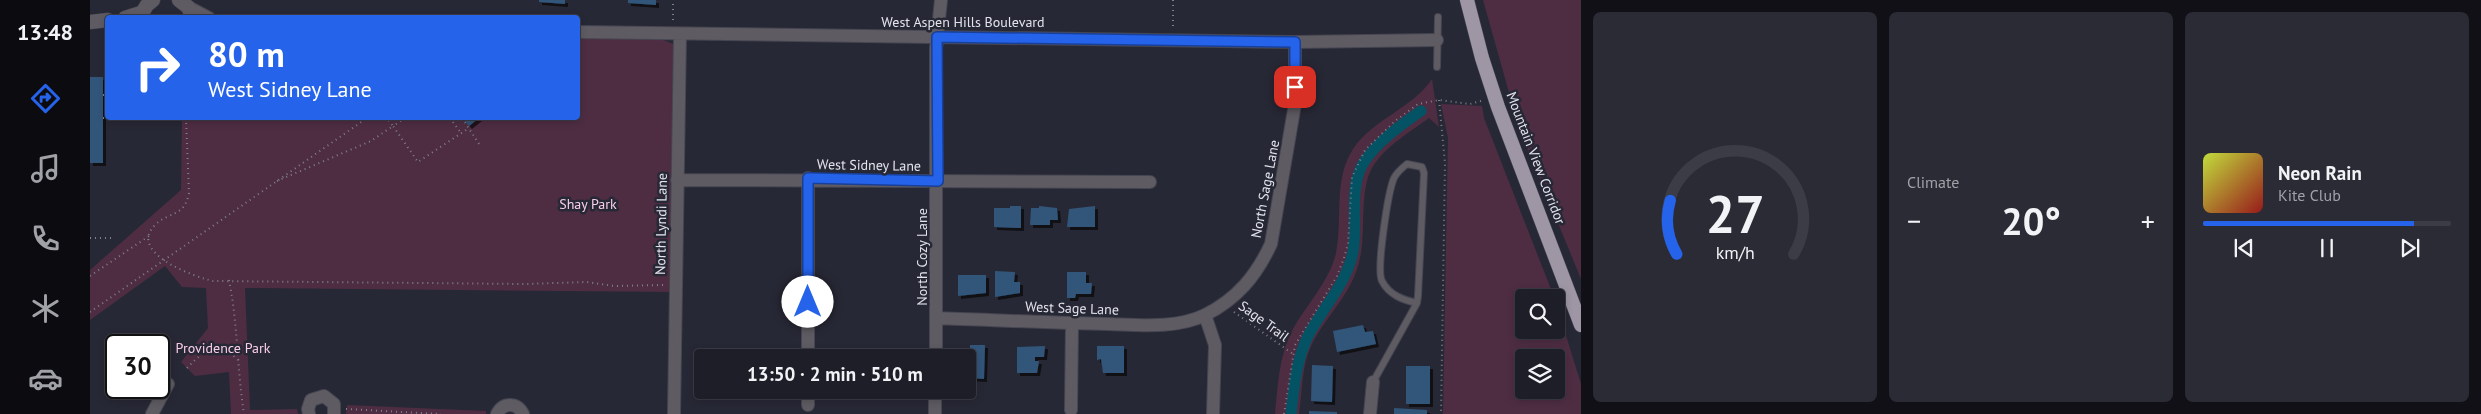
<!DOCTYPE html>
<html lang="en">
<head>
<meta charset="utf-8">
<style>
  body { margin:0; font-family:"PT Sans",sans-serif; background:#2a2b34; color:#f1f3f6; height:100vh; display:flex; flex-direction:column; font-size:19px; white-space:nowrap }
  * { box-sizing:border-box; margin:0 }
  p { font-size:16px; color:#a0a2a8 }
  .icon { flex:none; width:28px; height:28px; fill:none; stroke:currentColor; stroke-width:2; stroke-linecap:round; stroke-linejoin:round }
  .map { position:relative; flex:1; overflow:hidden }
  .panel { display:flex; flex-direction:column; gap:12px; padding:12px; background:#101016; width:900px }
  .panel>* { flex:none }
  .guide { position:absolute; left:15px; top:15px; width:475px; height:105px; border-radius:5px; box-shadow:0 2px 8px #0003,0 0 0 1px #3b3c45; background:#2563eb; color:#fff; overflow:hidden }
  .buttons { position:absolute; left:1425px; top:289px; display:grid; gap:10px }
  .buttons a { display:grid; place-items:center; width:50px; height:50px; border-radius:5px; background:#1d1e28; box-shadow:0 2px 8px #0003,0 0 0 1px #3b3c45; font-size:25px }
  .speed { position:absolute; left:15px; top:334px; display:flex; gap:10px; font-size:25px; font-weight:700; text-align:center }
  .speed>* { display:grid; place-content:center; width:65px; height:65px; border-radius:50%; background:#1d1e28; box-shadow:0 2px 8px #0003,0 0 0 1px #3b3c45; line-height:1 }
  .speed .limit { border:2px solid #111; border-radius:8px; background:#fff; color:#111 }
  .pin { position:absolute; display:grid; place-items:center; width:42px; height:42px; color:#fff; margin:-21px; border-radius:10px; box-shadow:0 2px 8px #0006 }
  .me { position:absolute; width:55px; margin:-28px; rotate:0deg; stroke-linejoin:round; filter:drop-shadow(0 0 4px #0008) }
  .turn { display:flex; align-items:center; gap:18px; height:105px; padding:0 20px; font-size:22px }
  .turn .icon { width:65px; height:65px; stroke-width:2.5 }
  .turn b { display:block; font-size:35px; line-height:42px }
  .big { font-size:38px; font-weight:700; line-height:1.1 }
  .panel .card { flex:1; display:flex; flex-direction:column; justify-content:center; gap:8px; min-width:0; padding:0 18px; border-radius:8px; background:#2a2b34 }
  .panel .dial { align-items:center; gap:0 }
  .dial svg { height:130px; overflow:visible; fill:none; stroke:#3b3c45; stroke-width:7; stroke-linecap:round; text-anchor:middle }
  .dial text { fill:#f1f3f6; stroke:none }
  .song { display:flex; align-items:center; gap:15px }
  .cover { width:60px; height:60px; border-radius:8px; background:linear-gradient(135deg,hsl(70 70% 55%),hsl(0 70% 35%)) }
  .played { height:5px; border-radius:2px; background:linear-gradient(90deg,#2563eb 85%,#3b3c45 85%) }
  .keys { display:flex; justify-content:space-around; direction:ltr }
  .heat { display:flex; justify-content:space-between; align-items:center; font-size:28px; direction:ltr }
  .panel .tiles { flex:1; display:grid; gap:12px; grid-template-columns:repeat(3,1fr) }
  .trip { position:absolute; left:604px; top:349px; width:282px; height:50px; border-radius:5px; background:#1d1e28; box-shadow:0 2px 8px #0003,0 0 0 1px #3b3c45; font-weight:700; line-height:50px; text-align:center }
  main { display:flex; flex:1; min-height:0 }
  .tabs { display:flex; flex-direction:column; width:90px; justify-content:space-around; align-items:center; background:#0c0c10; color:#a0a2a8 }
  .tabs .icon { width:35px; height:35px }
  .tabs .active { color:#2563eb }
  .tabs b { font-size:22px; color:#f1f3f6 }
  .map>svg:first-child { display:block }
  .green { fill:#4e2d42; fill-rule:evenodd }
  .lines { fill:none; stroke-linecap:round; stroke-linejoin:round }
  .canal { stroke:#035365; stroke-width:11 }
  .building { fill:#31557a; filter:url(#shadow) }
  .service-casing { stroke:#454652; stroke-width:8 }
  .minor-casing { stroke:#454652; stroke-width:14 }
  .tertiary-casing { stroke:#454652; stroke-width:15 }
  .trunk-casing { stroke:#454652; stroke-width:15 }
  .path { stroke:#7f808b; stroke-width:2; stroke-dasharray:1 4; stroke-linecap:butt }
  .service { stroke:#5f5b62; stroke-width:6 }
  .minor { stroke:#5f5b62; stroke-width:12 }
  .tertiary { stroke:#5f5b62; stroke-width:14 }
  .trunk { stroke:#9e96a4; stroke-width:14 }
  .route-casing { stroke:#184099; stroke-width:12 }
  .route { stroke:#2563eb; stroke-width:9 }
  .labels { text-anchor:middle; stroke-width:5; stroke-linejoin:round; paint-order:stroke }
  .street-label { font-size:14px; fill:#e2e3ec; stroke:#272835 }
  .park-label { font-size:14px; fill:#f9cde9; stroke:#272835 }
</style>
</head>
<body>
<main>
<nav class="tabs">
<b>13:48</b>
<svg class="icon active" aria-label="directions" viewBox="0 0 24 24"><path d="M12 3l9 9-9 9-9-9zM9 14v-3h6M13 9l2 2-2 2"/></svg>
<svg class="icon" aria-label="music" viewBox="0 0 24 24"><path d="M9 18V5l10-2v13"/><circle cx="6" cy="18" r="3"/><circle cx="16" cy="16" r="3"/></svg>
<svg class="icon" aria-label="phone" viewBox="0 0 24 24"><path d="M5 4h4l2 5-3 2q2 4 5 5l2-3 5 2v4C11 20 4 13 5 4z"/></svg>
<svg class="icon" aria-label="climate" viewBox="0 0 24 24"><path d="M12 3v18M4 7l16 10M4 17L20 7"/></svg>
<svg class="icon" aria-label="car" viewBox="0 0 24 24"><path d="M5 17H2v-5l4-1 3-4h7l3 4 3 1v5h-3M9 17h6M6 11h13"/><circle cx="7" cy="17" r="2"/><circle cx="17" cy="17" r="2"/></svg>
</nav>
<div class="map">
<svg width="1491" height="414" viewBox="0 0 1491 414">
  <defs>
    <filter id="shadow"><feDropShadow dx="3" dy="3" stdDeviation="0" flood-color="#0009"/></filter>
  </defs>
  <rect width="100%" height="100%" fill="#272835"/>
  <path class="green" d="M1393 0H1491V279L1429 128Z
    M488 37 569 38 590 47 584 292 155 288 160 410 207 409 208 414H141L139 372 105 376 91 362 118 328 116 288 92 287 75 266 0 320V270L91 190 92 118H488Z
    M1342 79 1349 127 1339 118C1319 133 1295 146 1282 168 1269 191 1276 232 1270 258 1264 290 1239 313 1224 340 1211 364 1213 388 1209 414H1185C1188 385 1189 355 1203 329 1217 304 1239 282 1246 253 1253 218 1243 180 1263 149 1283 119 1323 108 1342 79Z
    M1351 104 1392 106 1394 118 1464 297 1434 298V330H1466V303L1491 384V414H1353L1358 138ZM1434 358H1466V390H1434Z
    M257 405 396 411V414H256Z"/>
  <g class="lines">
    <path class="canal" d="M1201 414C1204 387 1206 361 1218 336 1233 307 1256 285 1263 252 1268 224 1258 187 1274 162 1288 141 1311 125 1331 111"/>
  </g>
  <path class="building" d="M449 0H475V4L449 2Z
    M538 0H566V5L538 3Z
    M0 77H13V163H0Z
    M372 118H389L379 126Z
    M920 206H931V228L904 227V208H920Z
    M949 206 967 208 968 220H960V225H940L941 208H949Z
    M1005 206V227H977L979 209Z
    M905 271 925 272 924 282H930V293L905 297Z
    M977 272H996V283H1002L1001 294H986L985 298H977Z
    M868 275H896V293L868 296Z
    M1273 325 1275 332 1283 331 1286 344 1247 352 1243 331Z
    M880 345H895L894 379 878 378V358H869L870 351H880Z
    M955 346 954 357H945V361H949L947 373H927V347Z
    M1007 346H1034V373H1013L1011 359 1007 360Z
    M1222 365 1243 366 1242 402 1221 401Z
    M1316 366H1340V404H1316Z
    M1304 408 1337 410V414H1304Z
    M1219 411 1247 412V414H1219Z"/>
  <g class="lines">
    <g class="service-casing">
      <path id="service" d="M1347 67 1348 17
        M1283 382 1327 303 1328 296 1334 173 1332 167 1317 164C1312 168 1307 172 1304 178 1298 192 1286 270 1292 281 1299 295 1313 300 1327 303"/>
    </g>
    <g class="minor-casing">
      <path id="minor" d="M98 7 119 18
        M488 32 1205 42 1347 40
        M587 180 1060 182
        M1115 315 1125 345 1123 414
        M847 318C904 320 961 323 1018 324 1049 325 1086 329 1115 315 1147 299 1166 276 1181 244L1205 104V42
        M718 358V178
        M846 358V48L851 0
        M718 405V390
        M981 410 982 324
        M62 414 78 384
        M219 414 218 409 221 400 234 396 244 404V414
        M407 414C413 402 427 402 433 414
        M584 414 590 34
        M845 414V390
        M1280 414 1283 382"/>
    </g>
    <g class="tertiary-casing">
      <path id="tertiary" d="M89 0 98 7 103 18
        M35 18 51 13
        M49 18 57 5 63 0
        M0 22 18 20"/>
    </g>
    <g class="trunk-casing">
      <path id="trunk" d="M1377 0 1392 58 1408 107 1491 325"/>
    </g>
    <path class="path" d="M583 20V0
      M1083 26V0
      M13 95H18
      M1349 100 1355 163 1351 414
      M13 118H23
      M96 118 99 193C94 218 79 211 65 225 37 253 105 277 123 281L435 284 497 282 524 286 574 285
      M315 118 303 126 328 162 379 128
      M360 118 371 133
      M372 118 391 147
      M187 181 281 141 303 126 297 118
      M0 238H25
      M0 276 59 236
      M139 280C148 325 147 369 154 414
      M0 312 277 118
      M1144 312 1203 354
      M97 368C114 350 128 340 148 360
      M256 409 351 414
      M1194 414 1205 345 1247 276 1254 258 1258 244 1262 177 1275 150 1305 121 1328 104 1349 100 1380 104 1391 101"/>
    <use href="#service" class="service"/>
    <use href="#minor" class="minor"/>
    <use href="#tertiary" class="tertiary"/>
    <use href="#trunk" class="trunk"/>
  </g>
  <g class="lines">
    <g class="route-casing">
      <path id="route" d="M718 302V178L848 181 847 37 1205 42V87"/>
    </g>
    <use href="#route" class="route"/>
  </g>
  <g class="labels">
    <g class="street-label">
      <text x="873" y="27">West Aspen Hills Boulevard</text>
      <text transform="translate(1446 158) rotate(69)" y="5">Mountain View Corridor</text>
      <text transform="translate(779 165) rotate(1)" y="5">West Sidney Lane</text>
      <text transform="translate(1175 189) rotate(-79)" y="5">North Sage Lane</text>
      <text transform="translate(571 224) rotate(-89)" y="5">North Lyndi Lane</text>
      <text transform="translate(832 257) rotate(-90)" y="5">North Cozy Lane</text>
      <text transform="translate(982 308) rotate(2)" y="5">West Sage Lane</text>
      <text transform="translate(1174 321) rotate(36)" y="5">Sage Trail</text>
    </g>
    <g class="park-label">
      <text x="498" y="209">Shay Park</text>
      <text x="133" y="353">Providence Park</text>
    </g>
  </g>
</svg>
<div class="buttons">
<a><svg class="icon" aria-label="search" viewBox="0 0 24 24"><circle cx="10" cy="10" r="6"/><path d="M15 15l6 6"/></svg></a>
<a><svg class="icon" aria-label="layers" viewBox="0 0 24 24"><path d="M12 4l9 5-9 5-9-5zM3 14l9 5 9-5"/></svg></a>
</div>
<div class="speed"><div class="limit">30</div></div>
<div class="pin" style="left:1205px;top:87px;background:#d93025"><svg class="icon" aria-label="arrive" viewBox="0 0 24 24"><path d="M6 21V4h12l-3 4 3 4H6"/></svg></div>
<svg class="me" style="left:718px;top:302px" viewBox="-20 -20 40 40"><circle r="19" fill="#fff"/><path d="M0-13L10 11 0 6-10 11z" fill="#2563eb"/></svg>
<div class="trip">13:50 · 2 min · 510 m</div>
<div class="guide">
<div class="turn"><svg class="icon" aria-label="right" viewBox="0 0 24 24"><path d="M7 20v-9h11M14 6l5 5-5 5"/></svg><div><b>80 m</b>West Sidney Lane</div></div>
</div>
</div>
<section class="panel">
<div class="tiles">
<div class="card dial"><svg viewBox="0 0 100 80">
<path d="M14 69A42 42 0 1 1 86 69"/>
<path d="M14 69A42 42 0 0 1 10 36" stroke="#2563eb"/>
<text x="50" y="56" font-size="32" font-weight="700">27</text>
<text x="50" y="72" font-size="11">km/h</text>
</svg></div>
<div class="card"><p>Climate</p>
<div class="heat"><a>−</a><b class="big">20°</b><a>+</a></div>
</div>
<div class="card">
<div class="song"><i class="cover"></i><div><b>Neon Rain</b><p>Kite Club</p></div></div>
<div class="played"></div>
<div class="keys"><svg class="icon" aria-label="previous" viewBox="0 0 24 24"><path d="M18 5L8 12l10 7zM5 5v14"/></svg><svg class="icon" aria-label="pause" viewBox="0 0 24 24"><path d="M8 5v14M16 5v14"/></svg><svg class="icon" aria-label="next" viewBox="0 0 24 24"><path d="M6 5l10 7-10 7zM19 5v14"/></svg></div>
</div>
</div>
</section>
</main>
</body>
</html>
